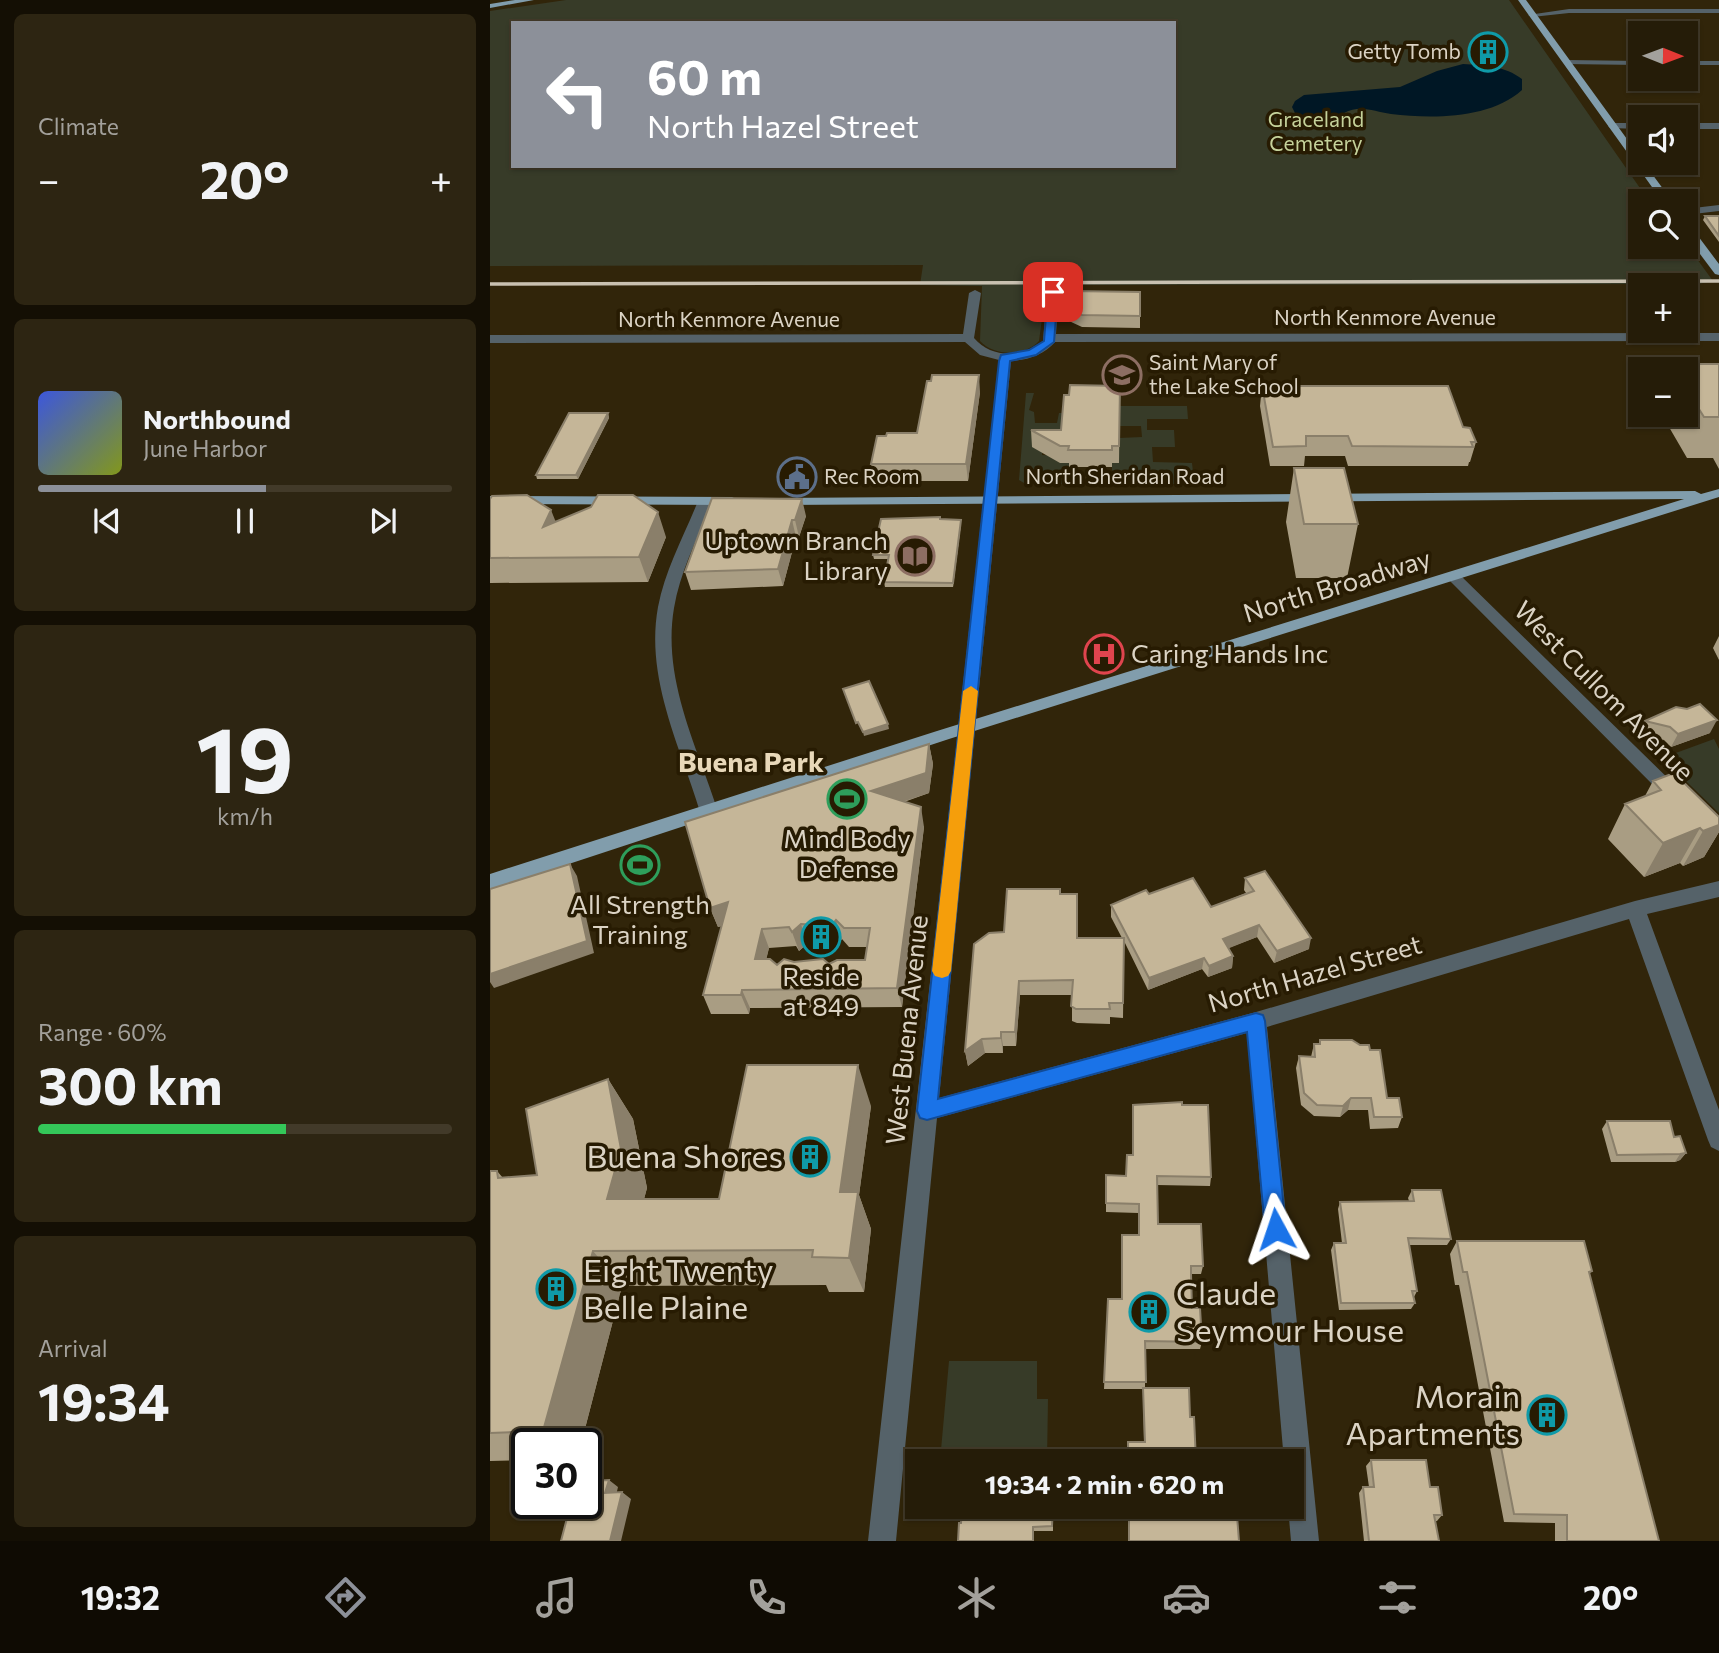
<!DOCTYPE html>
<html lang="en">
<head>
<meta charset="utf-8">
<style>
  body { margin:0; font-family:Commissioner,sans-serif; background:#2d2512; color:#f1f3f6; height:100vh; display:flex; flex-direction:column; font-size:26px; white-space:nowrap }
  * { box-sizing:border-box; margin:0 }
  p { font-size:23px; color:#a3a19c }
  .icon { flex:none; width:38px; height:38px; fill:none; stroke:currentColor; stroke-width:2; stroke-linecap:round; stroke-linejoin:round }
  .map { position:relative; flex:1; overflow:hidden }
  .sheet { display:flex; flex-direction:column; gap:14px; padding:14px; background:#140f04; width:490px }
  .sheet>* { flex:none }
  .banner { position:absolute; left:21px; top:21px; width:665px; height:147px; border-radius:0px; box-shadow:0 2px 5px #0004,0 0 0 2px #423a29; background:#8c9099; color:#fff; overflow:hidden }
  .needle { width:46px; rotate:91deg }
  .fabs { position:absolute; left:1138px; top:21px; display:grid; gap:14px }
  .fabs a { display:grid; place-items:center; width:70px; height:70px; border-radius:0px; background:#251c08; box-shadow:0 2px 5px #0004,0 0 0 2px #423a29; font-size:35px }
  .speed { position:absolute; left:21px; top:1428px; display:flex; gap:14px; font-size:35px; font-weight:700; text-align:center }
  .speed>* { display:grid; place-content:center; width:91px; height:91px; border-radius:50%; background:#251c08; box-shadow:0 2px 5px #0004,0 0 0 2px #423a29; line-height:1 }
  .speed .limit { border:4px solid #111; border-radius:10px; background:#fff; color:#111 }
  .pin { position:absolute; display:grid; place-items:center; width:60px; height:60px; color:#fff; margin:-30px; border-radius:14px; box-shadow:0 4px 10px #0006 }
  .me { position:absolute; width:77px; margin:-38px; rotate:355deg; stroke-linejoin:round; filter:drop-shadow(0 0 5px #0008) }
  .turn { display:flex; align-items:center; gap:24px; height:147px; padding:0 21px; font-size:32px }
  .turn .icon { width:91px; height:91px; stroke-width:2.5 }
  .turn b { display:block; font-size:49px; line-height:60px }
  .big { font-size:52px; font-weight:700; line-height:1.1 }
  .sheet .widget { flex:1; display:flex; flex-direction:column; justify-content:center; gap:10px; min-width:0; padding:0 24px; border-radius:10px; background:#2d2512 }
  .sheet .dial { align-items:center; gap:0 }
  .dial b { font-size:91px; line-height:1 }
  .song { display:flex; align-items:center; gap:21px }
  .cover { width:84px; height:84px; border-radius:10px; background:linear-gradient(135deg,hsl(230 70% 55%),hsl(70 70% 35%)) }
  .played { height:7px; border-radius:4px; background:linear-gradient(90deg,#8c9099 55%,#423a29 55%) }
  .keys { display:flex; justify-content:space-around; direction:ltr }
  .heat { display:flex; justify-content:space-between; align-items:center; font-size:38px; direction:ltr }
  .charge { height:10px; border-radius:5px; background:linear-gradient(90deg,#34c759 60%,#423a29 0) }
  .trip { position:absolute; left:415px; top:1449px; width:399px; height:70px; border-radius:0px; background:#251c08; box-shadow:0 2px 5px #0004,0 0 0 2px #423a29; font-weight:700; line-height:70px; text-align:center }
  .menu { display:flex; height:112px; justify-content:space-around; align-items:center; background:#0f0b03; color:#a3a19c }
  .menu .icon { width:49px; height:49px }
  .menu .on { color:#8c9099 }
  .menu b { font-size:32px; color:#f1f3f6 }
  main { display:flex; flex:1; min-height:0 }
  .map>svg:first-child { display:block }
  .green { fill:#373b28; fill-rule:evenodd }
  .water { fill:#001725 }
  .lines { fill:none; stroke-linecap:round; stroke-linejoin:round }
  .minor { fill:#556269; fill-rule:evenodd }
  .major { fill:#819dac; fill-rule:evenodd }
  .rail { stroke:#c9c1b1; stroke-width:3.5 }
  .wall { fill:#a99d83; fill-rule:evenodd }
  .shaded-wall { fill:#8a7f6a }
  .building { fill:#c5b698; stroke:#8a7f6a; stroke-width:2; fill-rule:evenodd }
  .route { fill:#1a73e8; stroke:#114b97; stroke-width:2 }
  .slow { fill:#f59e0b }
  .labels { text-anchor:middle; stroke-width:7; stroke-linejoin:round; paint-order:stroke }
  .far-poi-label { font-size:21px; fill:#dbd3c4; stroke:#271b02; text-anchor:start }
  .far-park-label { font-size:21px; fill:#c5d29b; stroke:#271b02 }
  .far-street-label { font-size:21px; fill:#dbd3c4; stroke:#271b02 }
  .poi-label { font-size:26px; fill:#dbd3c4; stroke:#271b02 }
  .street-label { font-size:26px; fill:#dbd3c4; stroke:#271b02 }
  .neighbourhood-label { font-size:28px; font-weight:bold; fill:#e8d8b9; stroke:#271b02 }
  .near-poi-label { font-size:32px; fill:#dbd3c4; stroke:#271b02; text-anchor:end }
</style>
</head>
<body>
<main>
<section class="sheet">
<div class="widget"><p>Climate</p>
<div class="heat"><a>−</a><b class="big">20°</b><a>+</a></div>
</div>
<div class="widget">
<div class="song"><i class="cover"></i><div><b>Northbound</b><p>June Harbor</p></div></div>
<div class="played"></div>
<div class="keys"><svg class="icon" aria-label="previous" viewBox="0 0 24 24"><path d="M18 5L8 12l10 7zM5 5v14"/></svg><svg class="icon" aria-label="pause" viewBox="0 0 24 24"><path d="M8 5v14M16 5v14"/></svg><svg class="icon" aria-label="next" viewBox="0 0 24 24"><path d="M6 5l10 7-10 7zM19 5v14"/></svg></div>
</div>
<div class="widget dial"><b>19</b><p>km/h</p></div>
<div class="widget"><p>Range · 60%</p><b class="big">300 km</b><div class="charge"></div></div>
<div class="widget"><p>Arrival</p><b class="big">19:34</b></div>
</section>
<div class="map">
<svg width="1229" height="1541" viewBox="0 0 1229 1541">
  <rect width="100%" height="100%" fill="#31250a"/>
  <path class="green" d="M76 0H1019L1159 201H1150V247H1191L1200 259H1207L1223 281 1208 284 563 285 556 289 549 341C535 356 505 357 490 341L492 286 430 285 433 265 0 266V11ZM23 23H684V166H23Z
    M536 393H544L539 410 544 412 545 423H567L569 413H574L572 447H553L552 455 572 456 567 461 579 463 580 471 575 474 578 480 573 484 534 483 529 480Z
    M629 406H697L698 419H657V430H684L685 447H662L663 462 702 463 704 481 707 484H628L623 480 626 475 622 470V463H629V438L652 437 651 426H629Z
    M1224 739 1229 749V813L1172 758Z
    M459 1361H547V1399H558L557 1461H547V1453L484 1461H450Z"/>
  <path class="water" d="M973 64C994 65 1015 66 1032 79V90C1000 119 942 119 901 114 884 112 871 104 854 113L852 123C835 127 823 123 807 117L802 107 805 101 814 95 910 87 947 71Z"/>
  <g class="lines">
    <path class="minor" d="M1079 9H1229V13H1079L1042 17 1038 15Z
      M1077 60 1150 61V65L1074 64Z
      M1195 61H1229V65H1195Z
      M1123 123H1150V129L1120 128 1118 126Z
      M1195 123H1229V129H1195Z
      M1229 205V211L1195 215V209Z
      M563 289 569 292 566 334 1229 333V341L565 342C554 355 538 360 521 361L449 1098 766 1012 1145 901 1229 881V897L1157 914 1229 1110V1151L1221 1147 1218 1140 1139 919 777 1027 829 1541H801L798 1507H802V1461H794L757 1033 447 1118 406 1541H378L509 360 490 355 475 342 0 343V335L473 334 479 293 485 290 491 293 484 338C502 359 533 358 553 341L557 292Z
      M215 497 222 501C209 536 190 571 184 608 172 679 207 746 228 812L225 817H213L210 812C190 746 155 678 168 607 175 570 194 536 208 501Z
      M965 573 970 575 1190 790 1193 795 1190 800H1178L960 581 957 578 960 575Z"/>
    <path class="major" d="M25 0H44L0 8V4Z
      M1028 0H1036L1150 157V163H1154L1182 201H1172Z
      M1195 223 1199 224 1229 264V275L1225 274 1195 234Z
      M1229 489V497L459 739 0 890V874L447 731 1194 499 291 505 284 501 286 498 1205 491 1211 494Z
      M0 496 242 497 249 501 242 505 0 504Z"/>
    <path class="rail" d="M0 284 1229 281"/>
  </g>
  <path class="wall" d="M1215 216H1229V242L1213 220Z
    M577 303 650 316V328L592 327 579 321 577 315Z
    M1188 364H1229V469L1223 458H1197L1172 415H1195V369H1186Z
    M630 386 629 463H622V467H579V463H570L542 447 541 430H571L579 395Z
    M772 386 973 427 986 442 980 462H979L978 466H858L855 456H815L814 466H780L770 406Z
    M490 392 478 481H384L381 464 396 436 427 433Z
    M118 413 119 418 88 479H47L46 475Z
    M804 468 868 524 857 578H806L796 522Z
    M222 498 316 516 309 537H306L293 586 201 590 195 572Z
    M0 499 66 521 176 537 158 582 0 583Z
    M450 519 471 524 463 587H395L394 582 399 559H384L383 555Z
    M1229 636V660L1223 648Z
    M1155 721 1220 733 1181 747 1174 740 1149 734Z
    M439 744 443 764 439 793 414 802 434 827 412 1007 260 1008 259 1014H221L213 995 232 926 228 927 220 908ZM352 939 359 947H377L375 960 339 964 304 962 287 965 276 959 279 948 306 946 309 951 317 944H336L342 950Z
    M1163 781 1229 817V832L1214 857 1193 866 1190 863 1154 877 1118 839 1135 804 1155 796Z
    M755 878 819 949 784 963 767 937 738 948 743 956 742 968 718 977 712 969 658 990 634 941 633 1018 620 1017V1024L587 1023 582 1021V995H530L526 1046H513V1053H495L478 1066 475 1051 514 932 570 894H587L588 938H632L621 917V905L659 894 721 907 756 893 754 890Z
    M830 1040 897 1098 912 1117 908 1128 880 1129 878 1110H858L850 1117 824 1116 811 1105 806 1068 809 1056 821 1057 824 1044H829Z
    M118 1079 143 1119 157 1188 154 1199H229L381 1106 369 1195 381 1229 374 1292H339L336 1285 132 1286 91 1444H37V1460L0 1461V1171H7L13 1178 47 1175Z
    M692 1105 721 1177 720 1186 667 1185 668 1224 713 1266 711 1274H701L702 1308 712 1342 710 1349H655V1388H699L654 1442 653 1389H614L618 1299H632L648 1235V1213L616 1212V1175L636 1176 643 1155Z
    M1117 1121 1184 1137 1196 1153 1190 1160 1185 1162H1121L1112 1129Z
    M922 1190 961 1239 957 1245H919L927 1291 924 1297 925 1303 921 1309 849 1310 841 1250 844 1243H852L848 1209 850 1202 919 1201 918 1198Z
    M967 1241 1102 1271 1099 1274 1169 1541H1065V1523L1014 1522 969 1285H965L960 1254Z
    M881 1460 940 1487 952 1515 947 1521H945L949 1541H874L869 1493 873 1487H879L876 1466Z
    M563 1507V1531H544L471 1523Z
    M628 1507H722L638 1521H633Z"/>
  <path class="shaded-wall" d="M489 375 490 392 478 481 476 464Z
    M118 413 119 418 88 479 86 475Z
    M312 499 316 516 309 537 305 520Z
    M61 510 71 535 53 527Z
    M168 512 176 537 158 582 149 557Z
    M302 520 306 537 293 586 288 569Z
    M471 520V524L463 587V583Z
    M1227 720 1220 733 1181 747 1188 734Z
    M398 724 399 729 374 736 373 732Z
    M439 744 443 764 439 793 385 811 381 791Z
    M431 807 434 827 412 1007 407 988Z
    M1229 825V832L1214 857 1193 866 1213 831Z
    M1210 828 1190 863 1154 877 1173 843Z
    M80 864 87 876 104 953 4 988 0 982V974Z
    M238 902 246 921 228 927 220 908Z
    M346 920 352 939 342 950 337 931Z
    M311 924 317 944 309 951 302 932Z
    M769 925 767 937 732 951 733 939Z
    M272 929 279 948 272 978 265 959Z
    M821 938 819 949 784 963 787 951Z
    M743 956 742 968 718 977 719 966Z
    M714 958 712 969 658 990 659 978Z
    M529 981 530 995 526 1046 525 1032Z
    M252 990 260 1008 259 1014 251 995Z
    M511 1032 513 1046V1053L511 1038Z
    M492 1039 495 1053 478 1066 475 1051Z
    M368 1065 381 1106 369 1195 381 1229 374 1292 359 1258 350 1192Z
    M118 1079 143 1119 157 1188 144 1236 117 1199Z
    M861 1098 858 1110 850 1117 853 1106Z
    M1196 1153 1190 1160 1185 1162 1190 1154Z
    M103 1251 132 1286 91 1444H69L53 1431Z
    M119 1480 128 1487 125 1500 115 1493Z
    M132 1492 141 1499 131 1541H120Z"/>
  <path class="building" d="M1215 216H1229V236Z
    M579 291 650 292V316L592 315 579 308 577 303Z
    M1188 364H1229V417H1214L1195 387V369H1191Z
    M442 375H489L476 464H381L387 436H396L397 433H427L437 381H441Z
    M580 385 630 386 629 446H622V450H578L579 446H570L541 430H571L574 395H579Z
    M772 386H958L973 427 980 428 986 442H981L983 447 862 446 858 436H816V446L783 447Z
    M79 413H118L86 475H46Z
    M804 468H854L868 524H814Z
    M37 495 61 510 53 527 101 507 108 495H143L168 512 149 557 0 558V499L2 496Z
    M222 498 312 499 305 520H302L288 569 195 572Z
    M450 517V519L471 520 463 583 394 582 399 555H383L391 519Z
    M379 681 398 724 373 732 368 722 366 723 353 689Z
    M1210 704 1227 720 1188 734 1180 727 1155 721 1186 707 1197 709Z
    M439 744 436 773 381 791 431 807 407 988 252 990 251 995H213L238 902 220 908 195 822ZM346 920 354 928H380L375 960H347L339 964 333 959 304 962 294 959 287 965 280 959H265L272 929 299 927 302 932 311 924 330 925 337 931Z
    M1184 773 1229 817V825L1213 831 1210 828 1173 843 1135 804 1171 790 1163 781Z
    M80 864 97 941 0 974V889Z
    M775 871 821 938 787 951 769 925 733 939 743 956 719 966 714 958 659 978 621 905 656 890 659 894 703 878 721 907 764 891 755 878Z
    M517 889H570V894H587V938H634L633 1003H619L620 1009H586L581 1006 583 980 529 981 525 1032H511V1038L492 1039 475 1051 484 944 499 933 514 932Z
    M830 1040H862L870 1045H879L880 1050H890L897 1098H909L912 1117H884L881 1098H861L853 1106 827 1105 814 1093 809 1056 825 1057 824 1044H830Z
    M257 1065H368L350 1192H368L359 1258 322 1257 323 1250 103 1251 53 1431 0 1433V1171H7L8 1178 47 1175 36 1109 118 1079 131 1149 117 1199H229Z
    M692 1102V1105H718L721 1177 667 1176 668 1224H711L713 1266H701V1274L702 1308H710L712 1342 655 1341 656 1382H614L618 1299H632V1235H649V1204L616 1203V1175L636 1176 637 1155H643V1105Z
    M1117 1121H1180L1184 1137 1190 1136 1196 1153 1190 1154 1127 1155Z
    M922 1190H951L961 1239 918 1238 927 1291H922L925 1303H851L844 1243H856L850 1202 924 1201Z
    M967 1241H1094L1102 1271 1099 1272 1169 1541H1077V1515L1024 1514 977 1272H973Z
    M653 1388H699L700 1417H704L706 1461H638V1442H655Z
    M483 1448H547L546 1461H483Z
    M881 1460H936L940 1487H948L952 1515H944L949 1541H879L873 1487H884Z
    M119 1480 115 1493 132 1492 120 1541H71L81 1503H96V1493H99L102 1481Z
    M472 1507H563L562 1526 543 1527V1541H468L469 1523H471Z
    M630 1507H722V1516H747L749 1541H639V1517H633Z"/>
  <path class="route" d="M563 289 568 292 564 342 546 355 520 361 448 1099 766 1013 773 1015 775 1021 796 1229 793 1237 786 1240 778 1237 775 1229 757 1032 437 1120 430 1118 427 1111 509 361 511 355 539 350 554 341 558 292Z"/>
  <path class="slow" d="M481 686 488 691 461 971 458 976 452 978 445 976 442 971 473 691Z"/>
  <defs>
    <g id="building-ring" transform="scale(2.0125)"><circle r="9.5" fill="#271b02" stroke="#0f9aa8" stroke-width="1.5"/><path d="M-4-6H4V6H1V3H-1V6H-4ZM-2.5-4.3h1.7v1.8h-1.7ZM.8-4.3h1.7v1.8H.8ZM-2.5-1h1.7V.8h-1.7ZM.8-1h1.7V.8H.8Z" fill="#0f9aa8"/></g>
    <g id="school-ring" transform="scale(2.0125)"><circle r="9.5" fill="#271b02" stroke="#8d6e63" stroke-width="1.5"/><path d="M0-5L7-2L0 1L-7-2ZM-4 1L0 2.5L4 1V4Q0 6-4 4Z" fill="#8d6e63"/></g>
    <g id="civic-ring" transform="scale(2.0125)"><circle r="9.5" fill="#271b02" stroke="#5c6f8a" stroke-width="1.5"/><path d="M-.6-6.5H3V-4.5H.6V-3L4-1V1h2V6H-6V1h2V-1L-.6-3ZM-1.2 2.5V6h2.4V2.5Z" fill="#5c6f8a"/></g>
    <g id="library-ring" transform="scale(2.0125)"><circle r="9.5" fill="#271b02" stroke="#8d6e63" stroke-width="1.5"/><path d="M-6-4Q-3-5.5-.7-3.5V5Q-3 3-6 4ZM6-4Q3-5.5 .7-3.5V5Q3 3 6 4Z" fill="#8d6e63"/></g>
    <g id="hospital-ring" transform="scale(2.0125)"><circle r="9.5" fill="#271b02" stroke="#e0444e" stroke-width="1.5"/><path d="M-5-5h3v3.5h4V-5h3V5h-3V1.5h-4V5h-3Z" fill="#e0444e"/></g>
    <g id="stadium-ring" transform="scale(2.0125)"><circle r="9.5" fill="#271b02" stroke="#2e9e5b" stroke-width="1.5"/><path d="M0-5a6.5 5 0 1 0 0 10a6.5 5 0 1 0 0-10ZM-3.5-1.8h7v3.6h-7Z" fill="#2e9e5b"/></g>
  </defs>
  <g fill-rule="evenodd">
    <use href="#building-ring" x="998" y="52"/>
    <use href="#school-ring" x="632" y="375"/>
    <use href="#civic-ring" x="307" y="477"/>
    <use href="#library-ring" x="425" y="556"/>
    <use href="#hospital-ring" x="614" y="654"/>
    <use href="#stadium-ring" x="357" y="799"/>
    <use href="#stadium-ring" x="150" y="865"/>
    <use href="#building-ring" x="331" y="937"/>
    <use href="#building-ring" x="320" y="1157"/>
    <use href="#building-ring" x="66" y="1289"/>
    <use href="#building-ring" x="659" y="1312"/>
    <use href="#building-ring" x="1057" y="1415"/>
  </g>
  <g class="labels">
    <g class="far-poi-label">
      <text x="971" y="59" text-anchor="end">Getty Tomb</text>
      <text x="659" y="370">Saint Mary of<tspan x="659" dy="24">the Lake School</tspan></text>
      <text x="334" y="484">Rec Room</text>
    </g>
    <g class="far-park-label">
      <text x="826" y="127">Graceland<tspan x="826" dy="24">Cemetery</tspan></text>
    </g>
    <g class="far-street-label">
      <text x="895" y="325">North Kenmore Avenue</text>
      <text x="239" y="327">North Kenmore Avenue</text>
      <text x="635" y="484">North Sheridan Road</text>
    </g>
    <g class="poi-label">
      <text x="398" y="550" text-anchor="end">Uptown Branch<tspan x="398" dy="30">Library</tspan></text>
      <text x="641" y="663" text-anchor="start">Caring Hands Inc</text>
      <text x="357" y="848">Mind Body<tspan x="357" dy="30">Defense</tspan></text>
      <text x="150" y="914">All Strength<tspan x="150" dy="30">Training</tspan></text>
      <text x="331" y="986">Reside<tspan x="331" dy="30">at 849</tspan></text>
    </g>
    <g class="street-label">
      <text transform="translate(847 586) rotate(-17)" y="9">North Broadway</text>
      <text transform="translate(1114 691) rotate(45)" y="9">West Cullom Avenue</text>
      <text transform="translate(825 974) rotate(-16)" y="9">North Hazel Street</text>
      <text transform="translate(417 1030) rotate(-84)" y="9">West Buena Avenue</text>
    </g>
    <g class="neighbourhood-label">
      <text x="261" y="772">Buena Park</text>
    </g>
    <g class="near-poi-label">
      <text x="293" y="1168">Buena Shores</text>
      <text x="93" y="1282" text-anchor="start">Eight Twenty<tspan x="93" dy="37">Belle Plaine</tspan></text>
      <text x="686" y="1305" text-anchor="start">Claude<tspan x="686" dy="37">Seymour House</tspan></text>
      <text x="1030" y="1408">Morain<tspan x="1030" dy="37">Apartments</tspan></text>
    </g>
  </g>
</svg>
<div class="fabs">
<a><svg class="needle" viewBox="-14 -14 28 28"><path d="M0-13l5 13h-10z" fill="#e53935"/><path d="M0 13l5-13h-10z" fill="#a3a19c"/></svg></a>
<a><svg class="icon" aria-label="sound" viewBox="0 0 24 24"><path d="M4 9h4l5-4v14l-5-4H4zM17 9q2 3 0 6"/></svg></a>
<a><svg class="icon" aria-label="search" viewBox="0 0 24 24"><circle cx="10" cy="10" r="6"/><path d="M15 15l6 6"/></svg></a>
<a>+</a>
<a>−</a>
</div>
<div class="speed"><div class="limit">30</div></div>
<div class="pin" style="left:563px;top:292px;background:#d93025"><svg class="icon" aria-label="arrive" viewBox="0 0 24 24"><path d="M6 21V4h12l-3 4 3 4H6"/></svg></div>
<svg class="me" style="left:786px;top:1229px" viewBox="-20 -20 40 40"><path d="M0-17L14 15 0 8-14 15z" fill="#1a73e8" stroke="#fff" stroke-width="4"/></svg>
<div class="trip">19:34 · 2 min · 620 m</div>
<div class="banner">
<div class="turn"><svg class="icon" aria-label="left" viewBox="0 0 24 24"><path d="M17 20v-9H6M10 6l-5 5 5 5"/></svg><div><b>60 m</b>North Hazel Street</div></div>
</div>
</div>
</main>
<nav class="menu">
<b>19:32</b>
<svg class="icon on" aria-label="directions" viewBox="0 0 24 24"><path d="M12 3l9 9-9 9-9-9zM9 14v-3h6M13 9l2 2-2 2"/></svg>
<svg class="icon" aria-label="music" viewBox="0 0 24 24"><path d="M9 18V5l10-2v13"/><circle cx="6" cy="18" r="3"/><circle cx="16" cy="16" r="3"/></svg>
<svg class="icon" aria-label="phone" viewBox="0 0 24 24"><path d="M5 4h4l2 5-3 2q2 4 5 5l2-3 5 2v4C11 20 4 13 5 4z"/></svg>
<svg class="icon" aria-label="climate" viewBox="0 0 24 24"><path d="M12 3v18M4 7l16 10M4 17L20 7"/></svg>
<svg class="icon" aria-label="car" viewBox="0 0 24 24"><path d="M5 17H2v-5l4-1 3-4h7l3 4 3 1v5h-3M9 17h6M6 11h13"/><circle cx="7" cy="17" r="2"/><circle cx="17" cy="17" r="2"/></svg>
<svg class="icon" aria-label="filters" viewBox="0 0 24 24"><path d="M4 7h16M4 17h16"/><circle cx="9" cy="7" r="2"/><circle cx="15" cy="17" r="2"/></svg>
<b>20°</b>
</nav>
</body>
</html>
